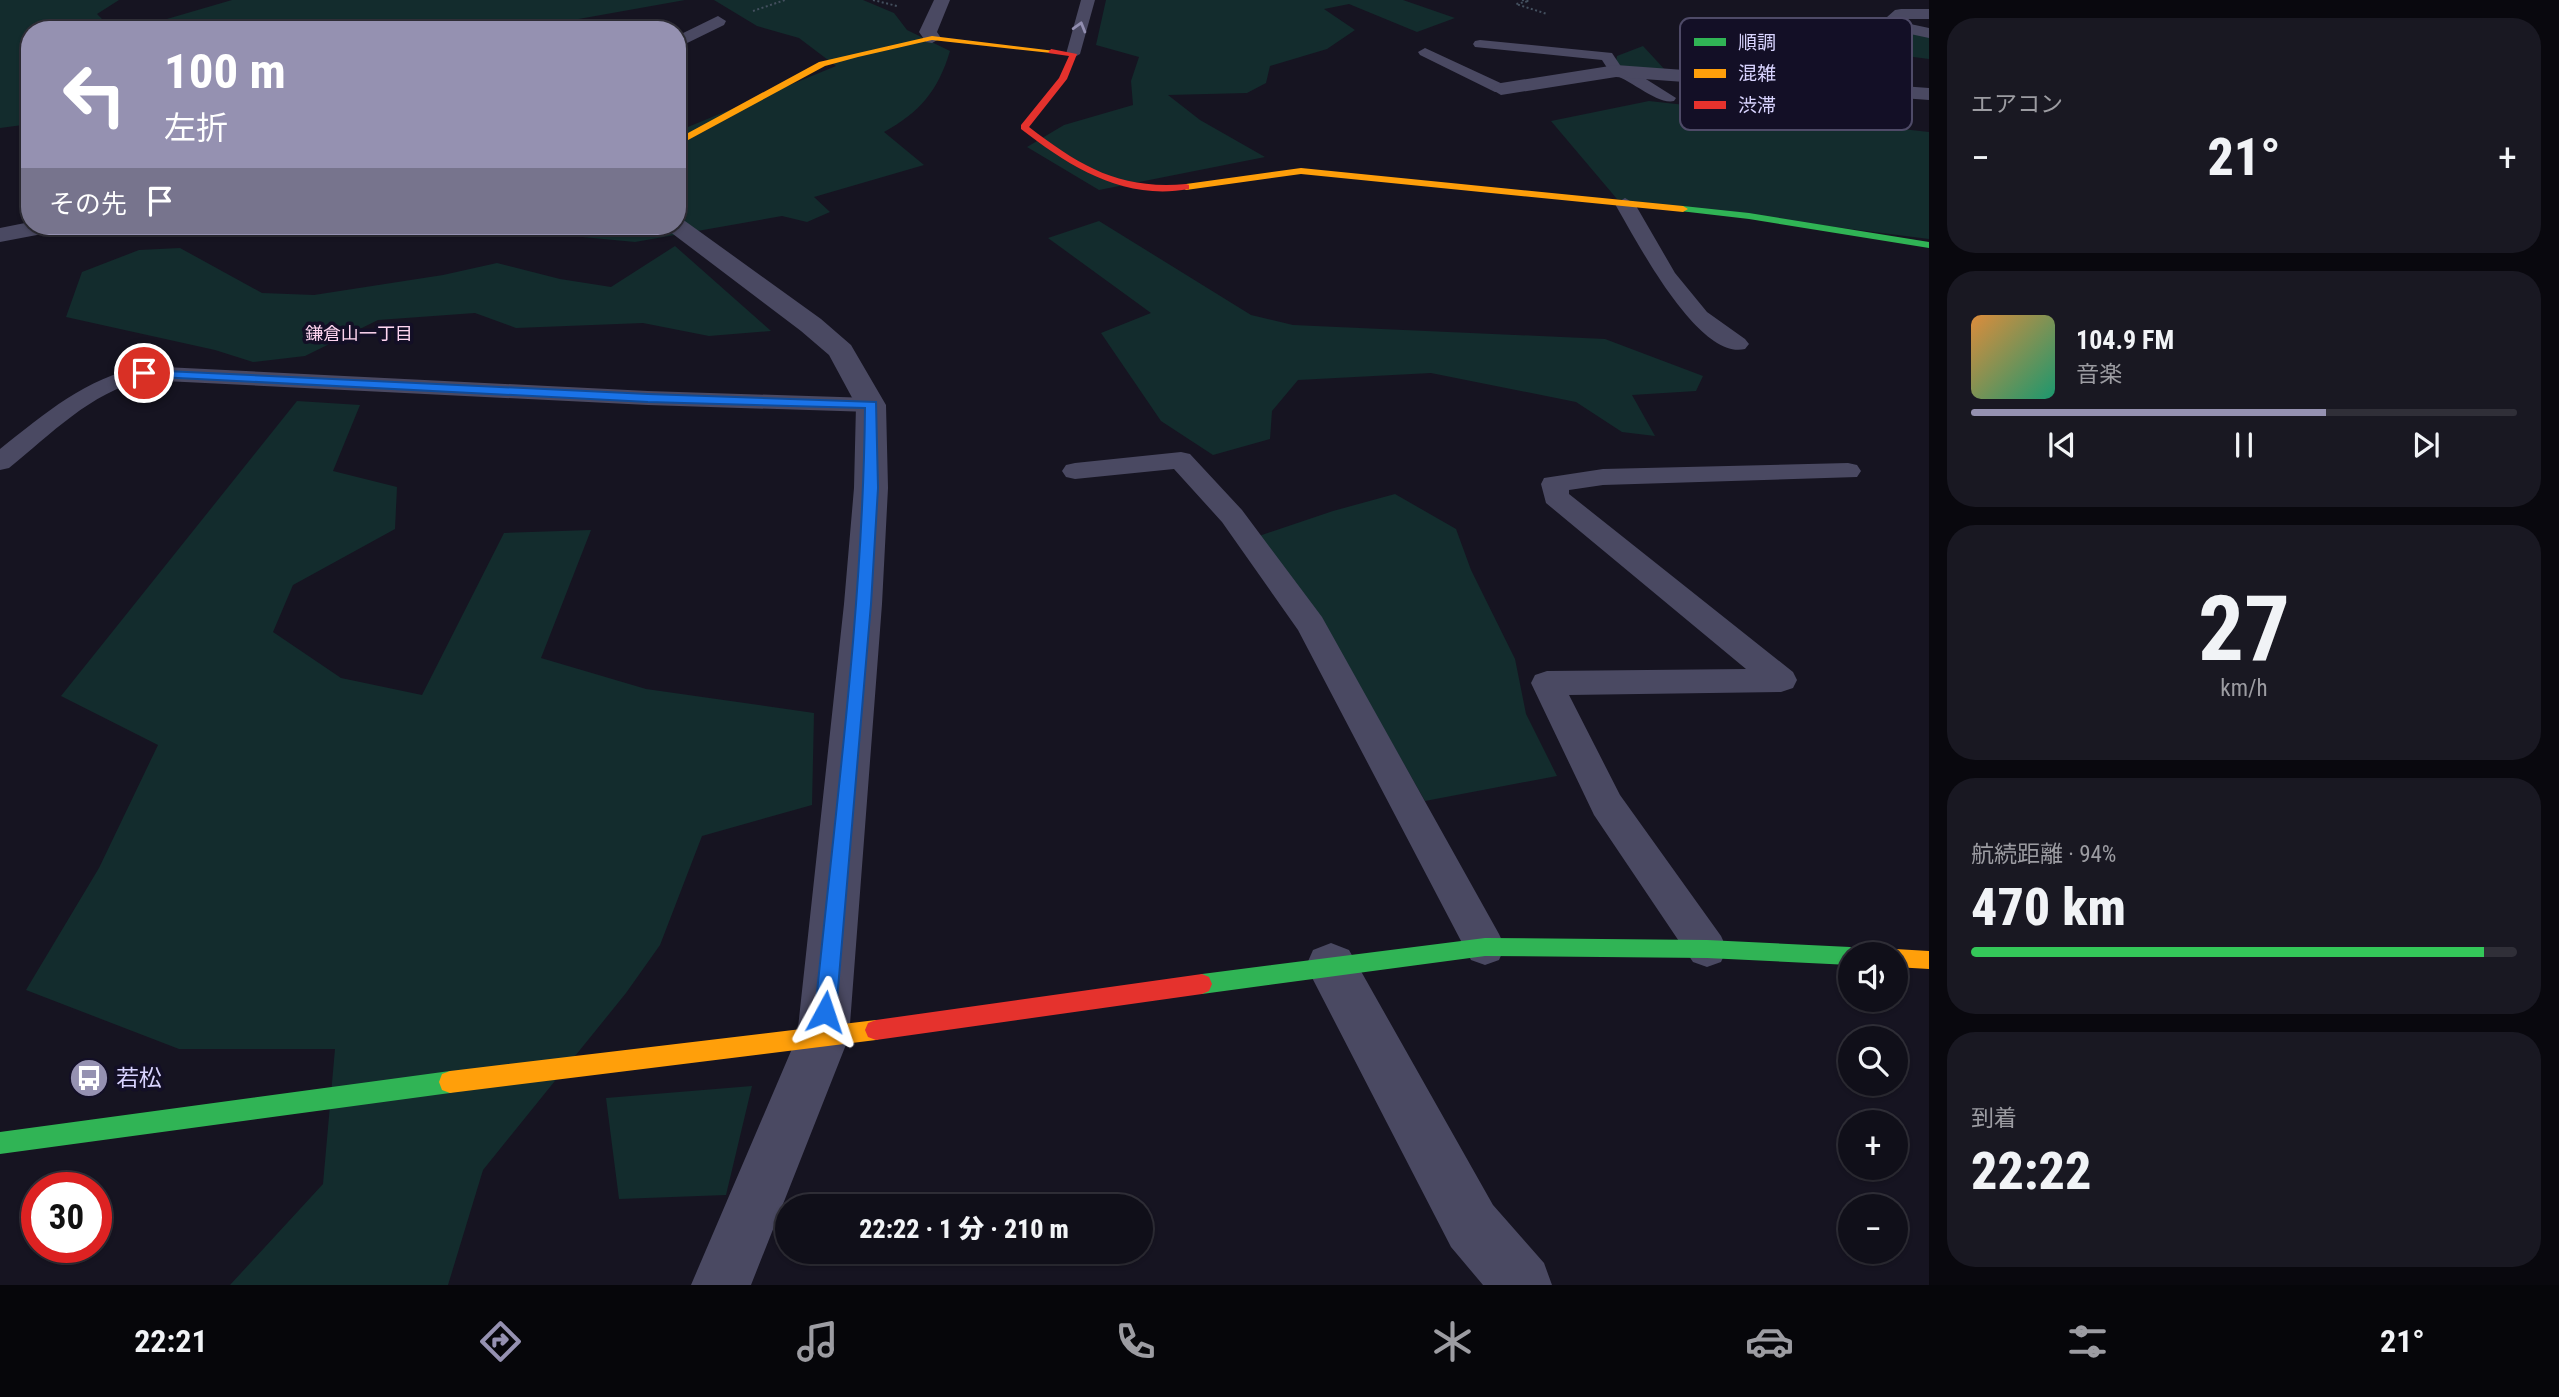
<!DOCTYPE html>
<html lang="ja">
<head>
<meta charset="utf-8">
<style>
  body { margin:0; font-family:"Roboto Condensed","Noto Sans JP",sans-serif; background:#191822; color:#f1f3f6; height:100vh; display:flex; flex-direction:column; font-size:26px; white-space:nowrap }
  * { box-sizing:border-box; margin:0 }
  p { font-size:23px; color:#9c9ca2 }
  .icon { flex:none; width:38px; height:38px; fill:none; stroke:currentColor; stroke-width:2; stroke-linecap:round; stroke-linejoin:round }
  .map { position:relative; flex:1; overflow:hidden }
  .side { display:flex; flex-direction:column; gap:18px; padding:18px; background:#09080e; width:630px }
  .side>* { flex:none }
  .hud { position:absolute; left:21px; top:21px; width:665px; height:214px; border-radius:28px; box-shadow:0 2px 5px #0004,0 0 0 2px #302f38; background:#9591b1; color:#fff; overflow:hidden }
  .controls { position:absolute; left:1838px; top:942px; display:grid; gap:14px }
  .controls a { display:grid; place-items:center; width:70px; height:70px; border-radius:50%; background:#100f19; box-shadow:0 2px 5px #0004,0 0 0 2px #302f38; font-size:35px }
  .speed { position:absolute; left:21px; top:1172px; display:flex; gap:14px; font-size:35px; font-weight:700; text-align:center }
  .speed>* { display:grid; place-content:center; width:91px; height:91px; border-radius:50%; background:#100f19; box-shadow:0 2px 5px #0004,0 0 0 2px #302f38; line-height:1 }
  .speed .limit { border:10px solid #d22; background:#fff; color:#111 }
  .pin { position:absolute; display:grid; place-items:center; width:60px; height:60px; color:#fff; margin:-30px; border:4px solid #fff; border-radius:50%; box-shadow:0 2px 7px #0007 }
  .me { position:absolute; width:77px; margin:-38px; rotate:5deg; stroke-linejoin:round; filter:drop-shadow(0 0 5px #0008) }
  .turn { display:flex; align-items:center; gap:24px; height:147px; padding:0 28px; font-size:32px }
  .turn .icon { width:91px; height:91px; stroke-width:2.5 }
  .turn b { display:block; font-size:49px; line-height:60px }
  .then { display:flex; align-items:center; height:66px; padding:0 28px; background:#0003; gap:14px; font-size:26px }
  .big { font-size:52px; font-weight:800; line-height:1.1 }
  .side .widget { flex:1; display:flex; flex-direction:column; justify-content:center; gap:10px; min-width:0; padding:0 24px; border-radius:28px; background:#191822 }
  .side .dial { align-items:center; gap:0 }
  .dial b { font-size:91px; line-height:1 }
  .song { display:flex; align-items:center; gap:21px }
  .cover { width:84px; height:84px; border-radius:10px; background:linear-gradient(135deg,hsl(30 70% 55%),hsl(160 70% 35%)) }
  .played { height:7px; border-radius:4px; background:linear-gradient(90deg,#9591b1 65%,#302f38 65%) }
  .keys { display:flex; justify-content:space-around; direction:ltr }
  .heat { display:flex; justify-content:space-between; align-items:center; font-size:38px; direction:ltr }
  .charge { height:10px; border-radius:5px; background:linear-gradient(90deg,#34c759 94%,#302f38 0) }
  .trip { position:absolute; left:775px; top:1194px; width:378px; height:70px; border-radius:35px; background:#100f19; box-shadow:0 2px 5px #0004,0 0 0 2px #302f38; font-weight:800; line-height:70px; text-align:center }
  .tab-bar { display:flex; height:112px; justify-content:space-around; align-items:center; background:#06060a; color:#9c9ca2 }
  .tab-bar .icon { width:49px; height:49px }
  .tab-bar .active { color:#9591b1 }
  .tab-bar b { font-size:32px; color:#f1f3f6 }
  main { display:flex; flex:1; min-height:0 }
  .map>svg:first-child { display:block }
  .green { fill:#132c2d }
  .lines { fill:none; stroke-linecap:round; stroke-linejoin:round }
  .path { stroke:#44505f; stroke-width:2; stroke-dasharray:2 2.5; stroke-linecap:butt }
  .lane { fill:#4a4962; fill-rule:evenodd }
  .street { fill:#4a4962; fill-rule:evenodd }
  .fast { fill:#30b455; fill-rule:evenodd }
  .slow { fill:#ff9f0a; fill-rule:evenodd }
  .jam { fill:#e5322d; fill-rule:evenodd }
  .oneway { stroke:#928eb0 }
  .route { fill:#1a73e8; stroke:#114b97; stroke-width:2 }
  .labels { text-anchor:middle; stroke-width:7; stroke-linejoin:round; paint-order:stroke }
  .far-neighbourhood-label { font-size:18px; fill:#ffd6f0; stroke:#130f26 }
  .near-poi-label { font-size:23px; fill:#d9d4ff; stroke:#130f26; text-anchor:start }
  .key { fill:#130f26; stroke:#4e4a67; stroke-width:2 }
  .key-label { font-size:19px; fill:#d9d4ff }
</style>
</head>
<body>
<main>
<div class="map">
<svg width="1929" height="1285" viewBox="0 0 1929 1285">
  <rect width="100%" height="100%" fill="#161421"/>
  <path class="green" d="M0 0H119L97 14 106 23 136 28 232 0H685L517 30H30V124L0 128Z
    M714 0H863L894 13 907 30 950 51C938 91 920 112 884 132L924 165 814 197 830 212 807 222 782 216 635 242 561 235 547 226H677V129H683L836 66 799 38 757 26Z
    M1106 0H1403L1455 18 1417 32 1349 4 1324 9 1355 30 1327 49 1270 66 1266 83 1247 93 1168 95 1200 120 1265 157 1099 190 1027 147 1064 125 1133 105 1131 81 1139 57 1096 45Z
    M1790 28H1882L1929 35V59L1790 41Z
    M1643 46 1667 72 1621 66 1616 62 1617 56Z
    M1649 101 1929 132V239L1617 199 1551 121Z
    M1099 221 1251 315 1293 325 1605 339 1703 376 1696 391 1632 395 1655 436 1622 432 1576 402 1431 373 1298 380 1272 411 1270 439 1213 455 1161 421 1101 333 1151 313 1048 238Z
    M675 246 771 331 709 336 643 323 516 328 475 313 378 320 305 356 253 362 215 350 66 317 82 272 139 250 180 248 262 293 314 295 443 275 497 263 560 279 611 287Z
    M297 401 360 405 333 471 397 487 395 529 293 585 273 632 341 678 422 695 504 533 591 530 541 658 646 689 814 713 812 805 702 836 660 945 626 993 483 1170 448 1285H230L323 1184 335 1049H179L26 990 99 868 158 745 61 696Z
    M1395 494 1456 529 1471 570 1515 659 1526 714 1557 776 1425 801 1324 624 1259 536 1333 511Z
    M752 1086 726 1195 619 1199 606 1098Z"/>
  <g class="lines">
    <path class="path" d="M873 0 897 6
      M1522 0 1529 1 1516 4 1547 14
      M753 11 785 0"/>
    <path class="lane" d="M1081 0H1095L1080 54 1073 58 1066 54Z
      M1480 40 1612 53 1622 68 1630 69 1676 98 1674 101C1657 105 1629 78 1611 74L1602 60 1475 47 1473 44 1475 41Z
      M1425 48 1507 86 1509 89 1507 92H1495L1420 55 1418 52Z
      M1776 55 1783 59 1786 82 1778 87 1770 82 1769 59Z
      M1888 65 1896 70 1902 91 1900 94H1888L1880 70Z
      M1625 198 1635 204 1675 273 1707 312 1745 339 1749 344 1745 349C1698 361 1635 238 1615 204Z
      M144 366 648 391 871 398 880 400 883 405 880 410 871 412 648 405 144 380C91 392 50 435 9 468L0 470V449C47 412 84 379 144 366Z
      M1181 452 1190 454 1242 510 1322 617 1499 934 1505 947 1499 960 1485 965 1471 960 1298 630 1222 522 1174 469 1075 479 1066 477 1062 471 1066 465 1075 463Z
      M1848 463 1857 465 1861 471 1857 477 1603 485 1569 490V494L1793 672 1797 680 1793 688 1781 692 1569 695 1620 795 1721 936 1727 949 1721 962 1707 967 1693 962 1594 815 1531 683 1535 675 1547 671 1746 669 1546 503 1541 484 1544 478 1603 469Z"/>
    <path class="street" d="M934 0H950L937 32 941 38 932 43 926 42 919 32Z
      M1901 9H1929V19H1905L1901 22 1929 28V38L1882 28 1879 24 1895 10Z
      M718 16 726 21 724 25 677 48V36Z
      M1616 65 1929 88V100L1616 77 1501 95 1491 89 1501 83Z
      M677 219 685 221 821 319 851 345 886 405 888 488 882 604 849 1037 751 1285H691L797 1037 844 604 854 488 856 405 829 355 801 331 669 231 665 226H677Z
      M30 222V226H62L58 231 0 242V228Z
      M1331 943 1349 950 1493 1205 1544 1263 1552 1285H1483L1451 1247 1306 966 1313 950Z"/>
    <path class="fast" d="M1683 206 1749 213 1929 242V248L1749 219 1680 211 1678 209Z
      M1485 938 1707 940 1850 947 1857 950 1859 954H1850V965L1707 958 1485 956 1202 994 1195 991 1192 984 1195 977 1202 974Z
      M450 1071 458 1074 461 1082 458 1090 450 1093 0 1154V1132Z"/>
    <path class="slow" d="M932 36 1055 51 1051 53 932 40 858 57 825 66 677 146V139L819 62Z
      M1301 168 1683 206 1688 209 1683 212 1301 174 1186 190 1181 187 1186 184Z
      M1895 949 1929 951V969L1895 967V954H1887Z
      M876 1020 884 1023 887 1030 884 1037 876 1040 450 1093 442 1090 439 1082 442 1074 450 1071Z"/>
    <path class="jam" d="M1051 49 1077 54 1067 79 1029 127C1080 166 1119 190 1186 184L1189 185V189C1124 201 1070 167 1021 129V125L1059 78 1069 56 1048 53Z
      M1202 974 1209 977 1212 984 1209 991 1202 994 876 1040 868 1037 865 1030 868 1023 876 1020Z"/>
  </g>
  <defs><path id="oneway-chevron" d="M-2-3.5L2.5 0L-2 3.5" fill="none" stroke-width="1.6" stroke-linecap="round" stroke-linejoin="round" transform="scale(1.75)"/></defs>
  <use class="oneway" href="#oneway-chevron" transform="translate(1080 27) rotate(-74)"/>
  <path class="route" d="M144 370 648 394 876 402 878 488 871 604 836 1012 833 1019 825 1022 818 1019 815 1012C835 811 863 610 865 408L648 402 139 376V371Z"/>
  <defs>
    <g id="bus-disc" transform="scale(2.0125)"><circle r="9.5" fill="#9591b1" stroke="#130f26"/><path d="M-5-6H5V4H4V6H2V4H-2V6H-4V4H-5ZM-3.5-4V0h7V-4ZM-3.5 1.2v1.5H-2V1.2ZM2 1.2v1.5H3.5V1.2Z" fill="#fff"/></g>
  </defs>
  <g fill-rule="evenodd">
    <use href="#bus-disc" x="89" y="1078"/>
  </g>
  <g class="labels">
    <g class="far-neighbourhood-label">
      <text x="359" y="340">鎌倉山一丁目</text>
    </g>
    <g class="near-poi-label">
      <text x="116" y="1086">若松</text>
    </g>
  </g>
  <rect x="1680" y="18" width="232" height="112" rx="10" class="key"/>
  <rect x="1694" y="38" width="32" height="8" fill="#30b455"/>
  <rect x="1694" y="69" width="32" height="9" fill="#ff9f0a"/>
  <rect x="1694" y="101" width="32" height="8" fill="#e5322d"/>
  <g class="key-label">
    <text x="1738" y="49">順調</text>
    <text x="1738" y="80">混雑</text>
    <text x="1738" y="112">渋滞</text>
  </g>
</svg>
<div class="controls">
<a><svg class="icon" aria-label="sound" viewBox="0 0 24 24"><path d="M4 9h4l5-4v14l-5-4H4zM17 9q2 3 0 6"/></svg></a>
<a><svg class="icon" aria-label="search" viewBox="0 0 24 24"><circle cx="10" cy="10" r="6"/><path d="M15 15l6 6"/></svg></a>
<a>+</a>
<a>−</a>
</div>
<div class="speed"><div class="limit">30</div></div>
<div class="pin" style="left:144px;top:373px;background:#d93025"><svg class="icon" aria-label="arrive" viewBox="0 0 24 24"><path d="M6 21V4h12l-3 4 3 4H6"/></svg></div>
<svg class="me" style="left:825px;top:1012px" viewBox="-20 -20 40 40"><path d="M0-17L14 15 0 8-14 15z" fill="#1a73e8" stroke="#fff" stroke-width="4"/></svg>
<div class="trip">22:22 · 1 分 · 210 m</div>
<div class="hud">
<div class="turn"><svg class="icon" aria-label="left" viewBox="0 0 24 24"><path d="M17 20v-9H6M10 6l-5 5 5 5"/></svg><div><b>100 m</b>左折</div></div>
<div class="then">その先<svg class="icon" aria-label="arrive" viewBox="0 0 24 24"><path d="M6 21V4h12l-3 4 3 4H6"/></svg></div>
</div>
</div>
<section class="side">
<div class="widget"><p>エアコン</p>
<div class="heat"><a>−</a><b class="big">21°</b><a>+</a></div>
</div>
<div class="widget">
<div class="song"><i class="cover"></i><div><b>104.9 FM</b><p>音楽</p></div></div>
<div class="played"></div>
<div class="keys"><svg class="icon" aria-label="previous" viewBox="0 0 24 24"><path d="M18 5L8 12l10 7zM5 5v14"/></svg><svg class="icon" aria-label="pause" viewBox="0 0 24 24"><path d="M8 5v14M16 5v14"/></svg><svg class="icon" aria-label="next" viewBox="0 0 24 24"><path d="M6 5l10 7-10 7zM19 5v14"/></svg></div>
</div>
<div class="widget dial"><b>27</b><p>km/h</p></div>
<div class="widget"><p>航続距離 · 94%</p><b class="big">470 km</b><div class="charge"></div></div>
<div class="widget"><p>到着</p><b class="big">22:22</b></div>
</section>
</main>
<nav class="tab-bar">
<b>22:21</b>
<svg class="icon active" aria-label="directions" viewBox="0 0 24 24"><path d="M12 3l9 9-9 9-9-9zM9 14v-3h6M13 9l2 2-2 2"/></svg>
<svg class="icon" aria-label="music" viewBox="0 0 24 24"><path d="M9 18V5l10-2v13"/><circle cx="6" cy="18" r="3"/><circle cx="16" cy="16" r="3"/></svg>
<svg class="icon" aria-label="phone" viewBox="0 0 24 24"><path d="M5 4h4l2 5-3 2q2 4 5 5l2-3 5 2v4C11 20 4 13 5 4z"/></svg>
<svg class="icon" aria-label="climate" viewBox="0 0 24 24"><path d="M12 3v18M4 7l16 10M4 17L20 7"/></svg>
<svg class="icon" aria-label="car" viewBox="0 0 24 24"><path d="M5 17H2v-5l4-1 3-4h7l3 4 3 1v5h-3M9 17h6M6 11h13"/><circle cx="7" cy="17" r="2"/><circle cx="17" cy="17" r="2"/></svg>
<svg class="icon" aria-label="filters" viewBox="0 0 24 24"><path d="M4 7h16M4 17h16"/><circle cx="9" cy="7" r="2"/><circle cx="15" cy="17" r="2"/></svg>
<b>21°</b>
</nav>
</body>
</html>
